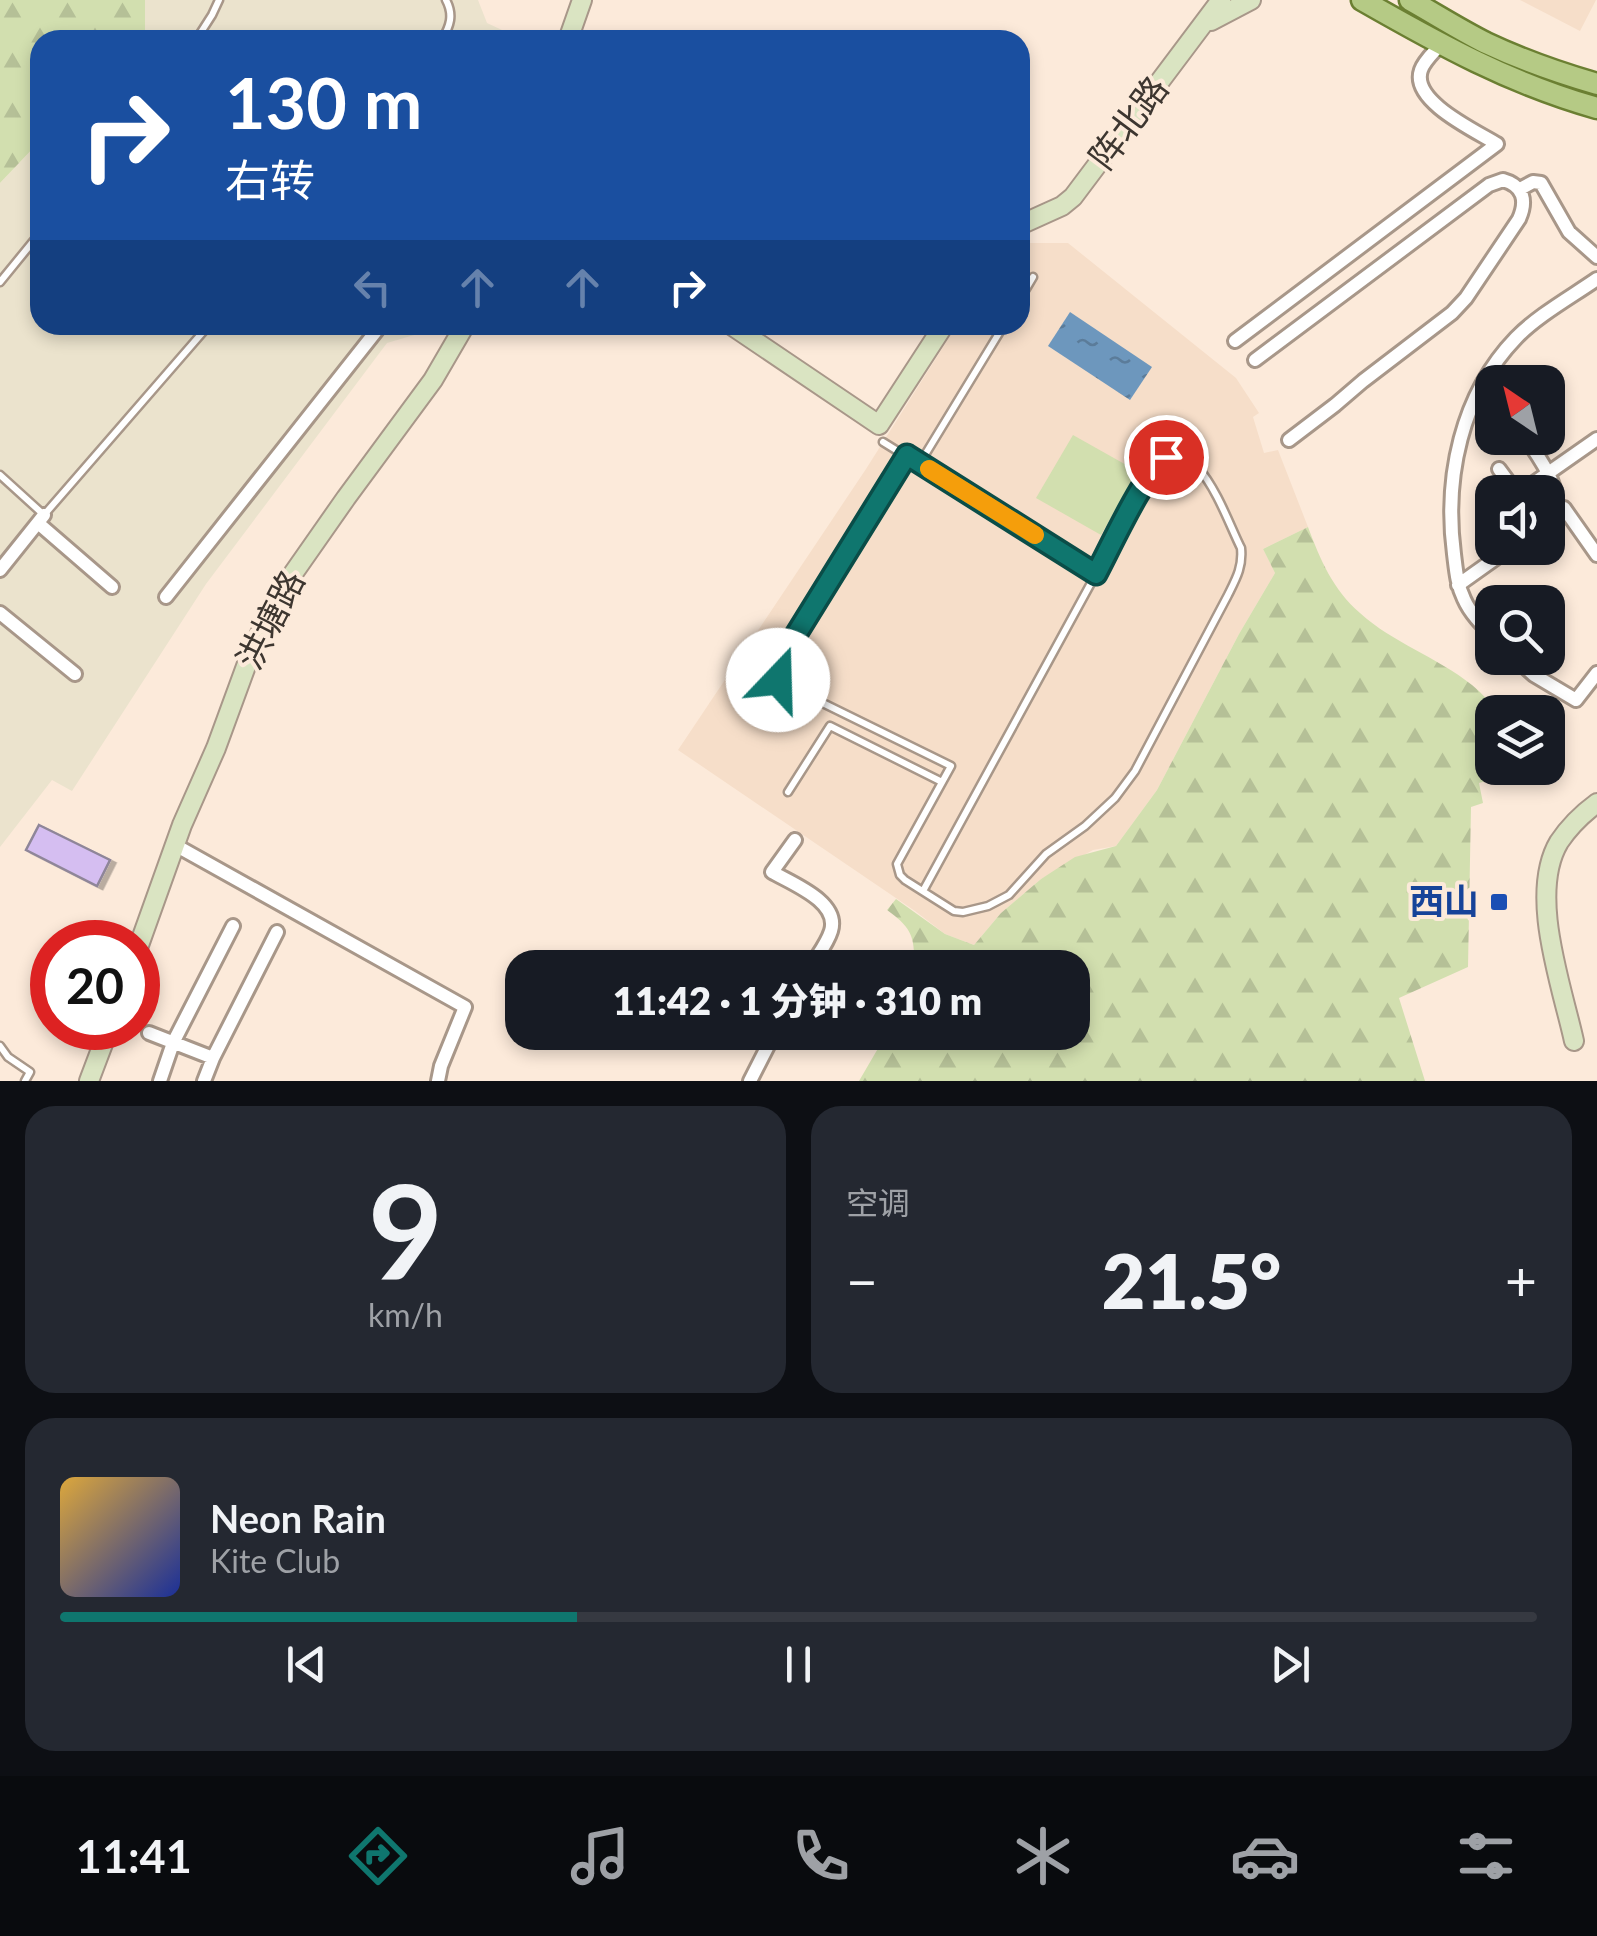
<!DOCTYPE html>
<html lang="zh">
<head>
<meta charset="utf-8">
<style>
  body { margin:0; font-family:Lato,"Noto Sans SC",sans-serif; background:#242831; color:#f1f3f6; height:100vh; display:flex; flex-direction:column; font-size:38px; white-space:nowrap }
  * { box-sizing:border-box; margin:0 }
  p { font-size:32px; color:#9ea1a6 }
  .icon { flex:none; width:55px; height:55px; fill:none; stroke:currentColor; stroke-width:2; stroke-linecap:round; stroke-linejoin:round }
  .map { position:relative; height:1081px; overflow:hidden }
  .drawer { display:flex; flex-direction:column; gap:25px; padding:25px; background:#0d0f14; flex:1 }
  .drawer>* { flex:none }
  .guide { position:absolute; left:30px; top:30px; width:1000px; height:305px; border-radius:30px; box-shadow:0 5px 15px #0003; background:#1a4fa0; color:#fff; overflow:hidden }
  .needle { width:65px; rotate:325deg }
  .fabs { position:absolute; left:1475px; top:365px; display:grid; gap:20px }
  .fabs a { display:grid; place-items:center; width:90px; height:90px; border-radius:20px; background:#171b24; box-shadow:0 5px 15px #0003; font-size:50px }
  .speed { position:absolute; left:30px; top:920px; display:flex; gap:20px; font-size:50px; font-weight:700; text-align:center }
  .speed>* { display:grid; place-content:center; width:130px; height:130px; border-radius:50%; background:#171b24; box-shadow:0 5px 15px #0003; line-height:1 }
  .speed .limit { border:15px solid #d22; background:#fff; color:#111 }
  .pin { position:absolute; display:grid; place-items:center; width:85px; height:85px; color:#fff; margin:-42px; border:5px solid #fff; border-radius:50%; box-shadow:0 2px 10px #0007 }
  .me { position:absolute; width:110px; margin:-55px; rotate:21deg; stroke-linejoin:round; filter:drop-shadow(0 0 8px #0008) }
  .turn { display:flex; align-items:center; gap:35px; height:210px; padding:0 30px; font-size:45px }
  .turn .icon { width:130px; height:130px; stroke-width:2.5 }
  .turn b { display:block; font-size:70px; line-height:85px }
  .lanes { display:flex; align-items:center; height:95px; padding:0 30px; background:#0003; justify-content:center; gap:50px; direction:ltr }
  .lanes .off { opacity:.35 }
  .big { font-size:75px; font-weight:800; line-height:1.1 }
  .drawer .widget { flex:1; display:flex; flex-direction:column; justify-content:center; gap:15px; min-width:0; padding:0 35px; border-radius:30px; background:#242831 }
  .drawer .dial { align-items:center; gap:0 }
  .dial b { font-size:130px; line-height:1 }
  .song { display:flex; align-items:center; gap:30px }
  .cover { width:120px; height:120px; border-radius:15px; background:linear-gradient(135deg,hsl(40 70% 55%),hsl(230 70% 35%)) }
  .played { height:10px; border-radius:5px; background:linear-gradient(90deg,#0f766e 35%,#363941 35%) }
  .keys { display:flex; justify-content:space-around; direction:ltr }
  .heat { display:flex; justify-content:space-between; align-items:center; font-size:55px; direction:ltr }
  .drawer .tiles { flex:1; display:grid; gap:25px; grid-template-columns:1fr 1fr }
  .widget:last-child { grid-column:span 2 }
  .trip { position:absolute; left:505px; top:950px; width:585px; height:100px; border-radius:30px; background:#171b24; box-shadow:0 5px 15px #0003; font-weight:800; line-height:100px; text-align:center }
  .tabs { display:flex; height:160px; justify-content:space-around; align-items:center; background:#090b0e; color:#9ea1a6 }
  .tabs .icon { width:70px; height:70px }
  .tabs .active { color:#0f766e }
  .tabs b { font-size:45px; color:#f1f3f6 }
  .map>svg:first-child { display:block }
  .built { fill:#f6dec9 }
  .medical { fill:#ebe3cd }
  .forest { fill:url(#forest-firs) }
  .pitch { fill:#d2dfaf }
  .water { fill:url(#water-ripples) }
  .building { fill:#d5bef1; stroke:#8f8699; stroke-width:2.5; filter:url(#shadow) }
  .lines { fill:none; stroke-linecap:round; stroke-linejoin:round }
  .lane-casing { stroke:#a89789; stroke-width:11 }
  .street-casing { stroke:#a89789; stroke-width:18 }
  .secondary-casing { stroke:#a89789; stroke-width:22 }
  .primary-casing { stroke:#6b7f32; stroke-width:25 }
  .lane { stroke:#fff; stroke-width:6 }
  .street { stroke:#fff; stroke-width:12 }
  .secondary { stroke:#dae4c2; stroke-width:18 }
  .primary { stroke:#b5ca85; stroke-width:20 }
  .route-casing { stroke:#0a4d48; stroke-width:25 }
  .route { stroke:#0f766e; stroke-width:18 }
  .slow { stroke:#f59e0b; stroke-width:18 }
  .transit-dot { fill:#1a4fb4; stroke:#fceada; stroke-width:4 }
  .labels { text-anchor:middle; stroke-width:8; stroke-linejoin:round; paint-order:stroke }
  .street-label { font-size:35px; fill:#3d3630; stroke:#fceada }
  .transit-label { font-size:35px; font-weight:bold; fill:#164399; stroke:#fceada; text-anchor:end }
</style>
</head>
<body>
<div class="map">
<svg width="1597" height="1081" viewBox="0 0 1597 1081">
  <defs>
    <pattern id="forest-firs" width="22" height="20" patternUnits="userSpaceOnUse" patternTransform="scale(2.5)"><rect width="22" height="20" fill="#d2dfaf"/><path d="M5 1l3.5 6h-7zM16 11l3.5 6h-7z" fill="#b5c097"/></pattern>
    <pattern id="water-ripples" width="26" height="14" patternUnits="userSpaceOnUse" patternTransform="scale(2.5)"><rect width="26" height="14" fill="#6d97bd"/><path d="M2 4q2-2 4 0t4 0M15 11q2-2 4 0t4 0" fill="none" stroke="#5b7c9a"/></pattern>
    <filter id="shadow"><feDropShadow dx="5.5" dy="3" stdDeviation="0" flood-color="#0004"/></filter>
  </defs>
  <rect width="100%" height="100%" fill="#fceada"/>
  <path class="built" d="M1520 0H1596L1580 31Z
    M1020 243H1068L1236 378 1259 413 1253 417 1264 453 1278 450 1308 527 1263 549 1275 573 1239 634 1157 790 1116 846 1093 850 1041 879 1001 913 974 945 945 934 915 911 678 750 866 469 957 325H1020Z"/>
  <path class="medical" d="M145 0H478L487 23 523 40H135L145 30Z
    M40 141V325H440L438 328 387 343 206 584 72 791 52 780 0 847V183Z"/>
  <path class="forest" d="M0 0H145V30L135 40H40V141L0 183Z
    M1308 527C1320 559 1333 590 1360 613 1393 643 1437 657 1472 685 1482 693 1490 703 1499 712H1492V755L1486 781 1479 783 1483 803 1471 807 1468 967 1399 998 1425 1081H859L887 1033 1072 1032V968L914 967C915 937 912 928 887 910L896 899 945 934 974 945 1001 913 1041 879 1075 857 1116 846 1157 790 1239 634 1275 573 1263 549Z"/>
  <path class="pitch" d="M1073 435 1137 471 1101 535 1036 498Z"/>
  <path class="water" d="M1070 312 1152 367 1130 400 1048 346Z"/>
  <path class="building" d="M39 825 110 860 97 886 26 850Z"/>
  <g class="lines">
    <g class="lane-casing">
      <path id="lane" d="M196 40 212 15 219 0
        M442 40C450 26 454 15 446 0
        M0 282 40 233
        M1020 299 1033 277
        M883 442 1096 574
        M907 455 774 671 775 676 784 684 951 766 897 864 900 875 905 880 954 911 963 912 988 906 1009 895 1046 854 1085 826 1115 798 1135 771 1228 595C1236 579 1243 567 1241 548 1225 517 1192 414 1150 475L923 891
        M920 463 1004 325
        M0 475 44 515 209 325
        M788 792 830 726 942 782
        M0 1046 8 1057 30 1072 25 1081"/>
    </g>
    <g class="street-casing">
      <path id="street" d="M1520 189 1533 182 1541 183 1569 232 1597 257
        M1235 341 1497 144C1476 131 1410 101 1421 70 1424 61 1434 52 1440 45
        M1255 360 1489 185 1503 180C1524 186 1527 201 1519 219L1466 298 1452 313 1363 381 1335 405 1289 440
        M1475 400 1492 404
        M1526 438C1541 461 1563 487 1553 517
        M1499 469 1516 492
        M1521 492 1597 439
        M1554 516 1564 508 1597 555
        M38 523 112 587
        M0 570 44 515
        M1458 585 1510 548
        M166 597 377 330
        M0 613 75 674
        M1492 635C1482 625 1470 613 1464 599 1457 585 1456 570 1454 554 1444 478 1461 395 1516 338 1537 316 1571 297 1597 279
        M1515 658 1534 675 1576 700 1597 673
        M795 840 772 872C793 884 840 902 831 931 827 944 817 956 810 968
        M175 845 465 1007 441 1066 438 1081
        M149 1033 213 1058
        M160 1081 173 1043 233 926
        M204 1081 213 1058 277 932
        M750 1081 775 1032"/>
    </g>
    <g class="secondary-casing">
      <path id="secondary" d="M1211 21 1251 0
        M568 40 582 0
        M1020 225 1062 206 1073 197 1221 0
        M731 325 879 425 944 325
        M138 948 182 825 216 748 249 658 276 598 346 498 433 380 465 325
        M1574 1041C1562 986 1528 894 1559 842 1569 827 1582 814 1597 803
        M89 1081 109 1028"/>
    </g>
    <g class="primary-casing">
      <path id="primary" d="M1362 0C1439 44 1511 84 1597 108
        M1410 0C1435 14 1460 30 1486 43 1522 60 1559 73 1597 84"/>
    </g>
    <use href="#lane" class="lane"/>
    <use href="#street" class="street"/>
    <use href="#secondary" class="secondary"/>
    <use href="#primary" class="primary"/>
  </g>
  <g class="lines">
    <g class="route-casing">
      <path id="route" d="M778 680 775 676 776 667 907 455 1096 574C1110 548 1145 471 1166 457"/>
    </g>
    <use href="#route" class="route"/>
    <path class="slow" d="M929 469 1035 535"/>
  </g>
  <rect class="transit-dot" x="1489" y="892" width="20" height="20" rx="5"/>
  <g class="labels">
    <g class="street-label">
      <text transform="translate(1129 123) rotate(-53)" y="12">阵北路</text>
      <text transform="translate(271 620) rotate(-63)" y="12">洪塘路</text>
    </g>
    <g class="transit-label">
      <text x="1479" y="914">西山</text>
    </g>
  </g>
</svg>
<div class="fabs">
<a><svg class="needle" viewBox="-14 -14 28 28"><path d="M0-13l5 13h-10z" fill="#e53935"/><path d="M0 13l5-13h-10z" fill="#9ea1a6"/></svg></a>
<a><svg class="icon" aria-label="sound" viewBox="0 0 24 24"><path d="M4 9h4l5-4v14l-5-4H4zM17 9q2 3 0 6"/></svg></a>
<a><svg class="icon" aria-label="search" viewBox="0 0 24 24"><circle cx="10" cy="10" r="6"/><path d="M15 15l6 6"/></svg></a>
<a><svg class="icon" aria-label="layers" viewBox="0 0 24 24"><path d="M12 4l9 5-9 5-9-5zM3 14l9 5 9-5"/></svg></a>
</div>
<div class="speed"><div class="limit">20</div></div>
<div class="pin" style="left:1166px;top:457px;background:#d93025"><svg class="icon" aria-label="arrive" viewBox="0 0 24 24"><path d="M6 21V4h12l-3 4 3 4H6"/></svg></div>
<svg class="me" style="left:778px;top:680px" viewBox="-20 -20 40 40"><circle r="19" fill="#fff"/><path d="M0-13L10 11 0 6-10 11z" fill="#0f766e"/></svg>
<div class="trip">11:42 · 1 分钟 · 310 m</div>
<div class="guide">
<div class="turn"><svg class="icon" aria-label="right" viewBox="0 0 24 24"><path d="M7 20v-9h11M14 6l5 5-5 5"/></svg><div><b>130 m</b>右转</div></div>
<div class="lanes"><svg class="icon off" aria-label="left" viewBox="0 0 24 24"><path d="M17 20v-9H6M10 6l-5 5 5 5"/></svg><svg class="icon off" aria-label="ahead" viewBox="0 0 24 24"><path d="M12 20V5M6 11l6-6 6 6"/></svg><svg class="icon off" aria-label="ahead" viewBox="0 0 24 24"><path d="M12 20V5M6 11l6-6 6 6"/></svg><svg class="icon" aria-label="right" viewBox="0 0 24 24"><path d="M7 20v-9h11M14 6l5 5-5 5"/></svg></div>
</div>
</div>
<section class="drawer">
<div class="tiles">
<div class="widget dial"><b>9</b><p>km/h</p></div>
<div class="widget"><p>空调</p>
<div class="heat"><a>−</a><b class="big">21.5°</b><a>+</a></div>
</div>
<div class="widget">
<div class="song"><i class="cover"></i><div><b>Neon Rain</b><p>Kite Club</p></div></div>
<div class="played"></div>
<div class="keys"><svg class="icon" aria-label="previous" viewBox="0 0 24 24"><path d="M18 5L8 12l10 7zM5 5v14"/></svg><svg class="icon" aria-label="pause" viewBox="0 0 24 24"><path d="M8 5v14M16 5v14"/></svg><svg class="icon" aria-label="next" viewBox="0 0 24 24"><path d="M6 5l10 7-10 7zM19 5v14"/></svg></div>
</div>
</div>
</section>
<nav class="tabs">
<b>11:41</b>
<svg class="icon active" aria-label="directions" viewBox="0 0 24 24"><path d="M12 3l9 9-9 9-9-9zM9 14v-3h6M13 9l2 2-2 2"/></svg>
<svg class="icon" aria-label="music" viewBox="0 0 24 24"><path d="M9 18V5l10-2v13"/><circle cx="6" cy="18" r="3"/><circle cx="16" cy="16" r="3"/></svg>
<svg class="icon" aria-label="phone" viewBox="0 0 24 24"><path d="M5 4h4l2 5-3 2q2 4 5 5l2-3 5 2v4C11 20 4 13 5 4z"/></svg>
<svg class="icon" aria-label="climate" viewBox="0 0 24 24"><path d="M12 3v18M4 7l16 10M4 17L20 7"/></svg>
<svg class="icon" aria-label="car" viewBox="0 0 24 24"><path d="M5 17H2v-5l4-1 3-4h7l3 4 3 1v5h-3M9 17h6M6 11h13"/><circle cx="7" cy="17" r="2"/><circle cx="17" cy="17" r="2"/></svg>
<svg class="icon" aria-label="filters" viewBox="0 0 24 24"><path d="M4 7h16M4 17h16"/><circle cx="9" cy="7" r="2"/><circle cx="15" cy="17" r="2"/></svg>
</nav>
</body>
</html>
